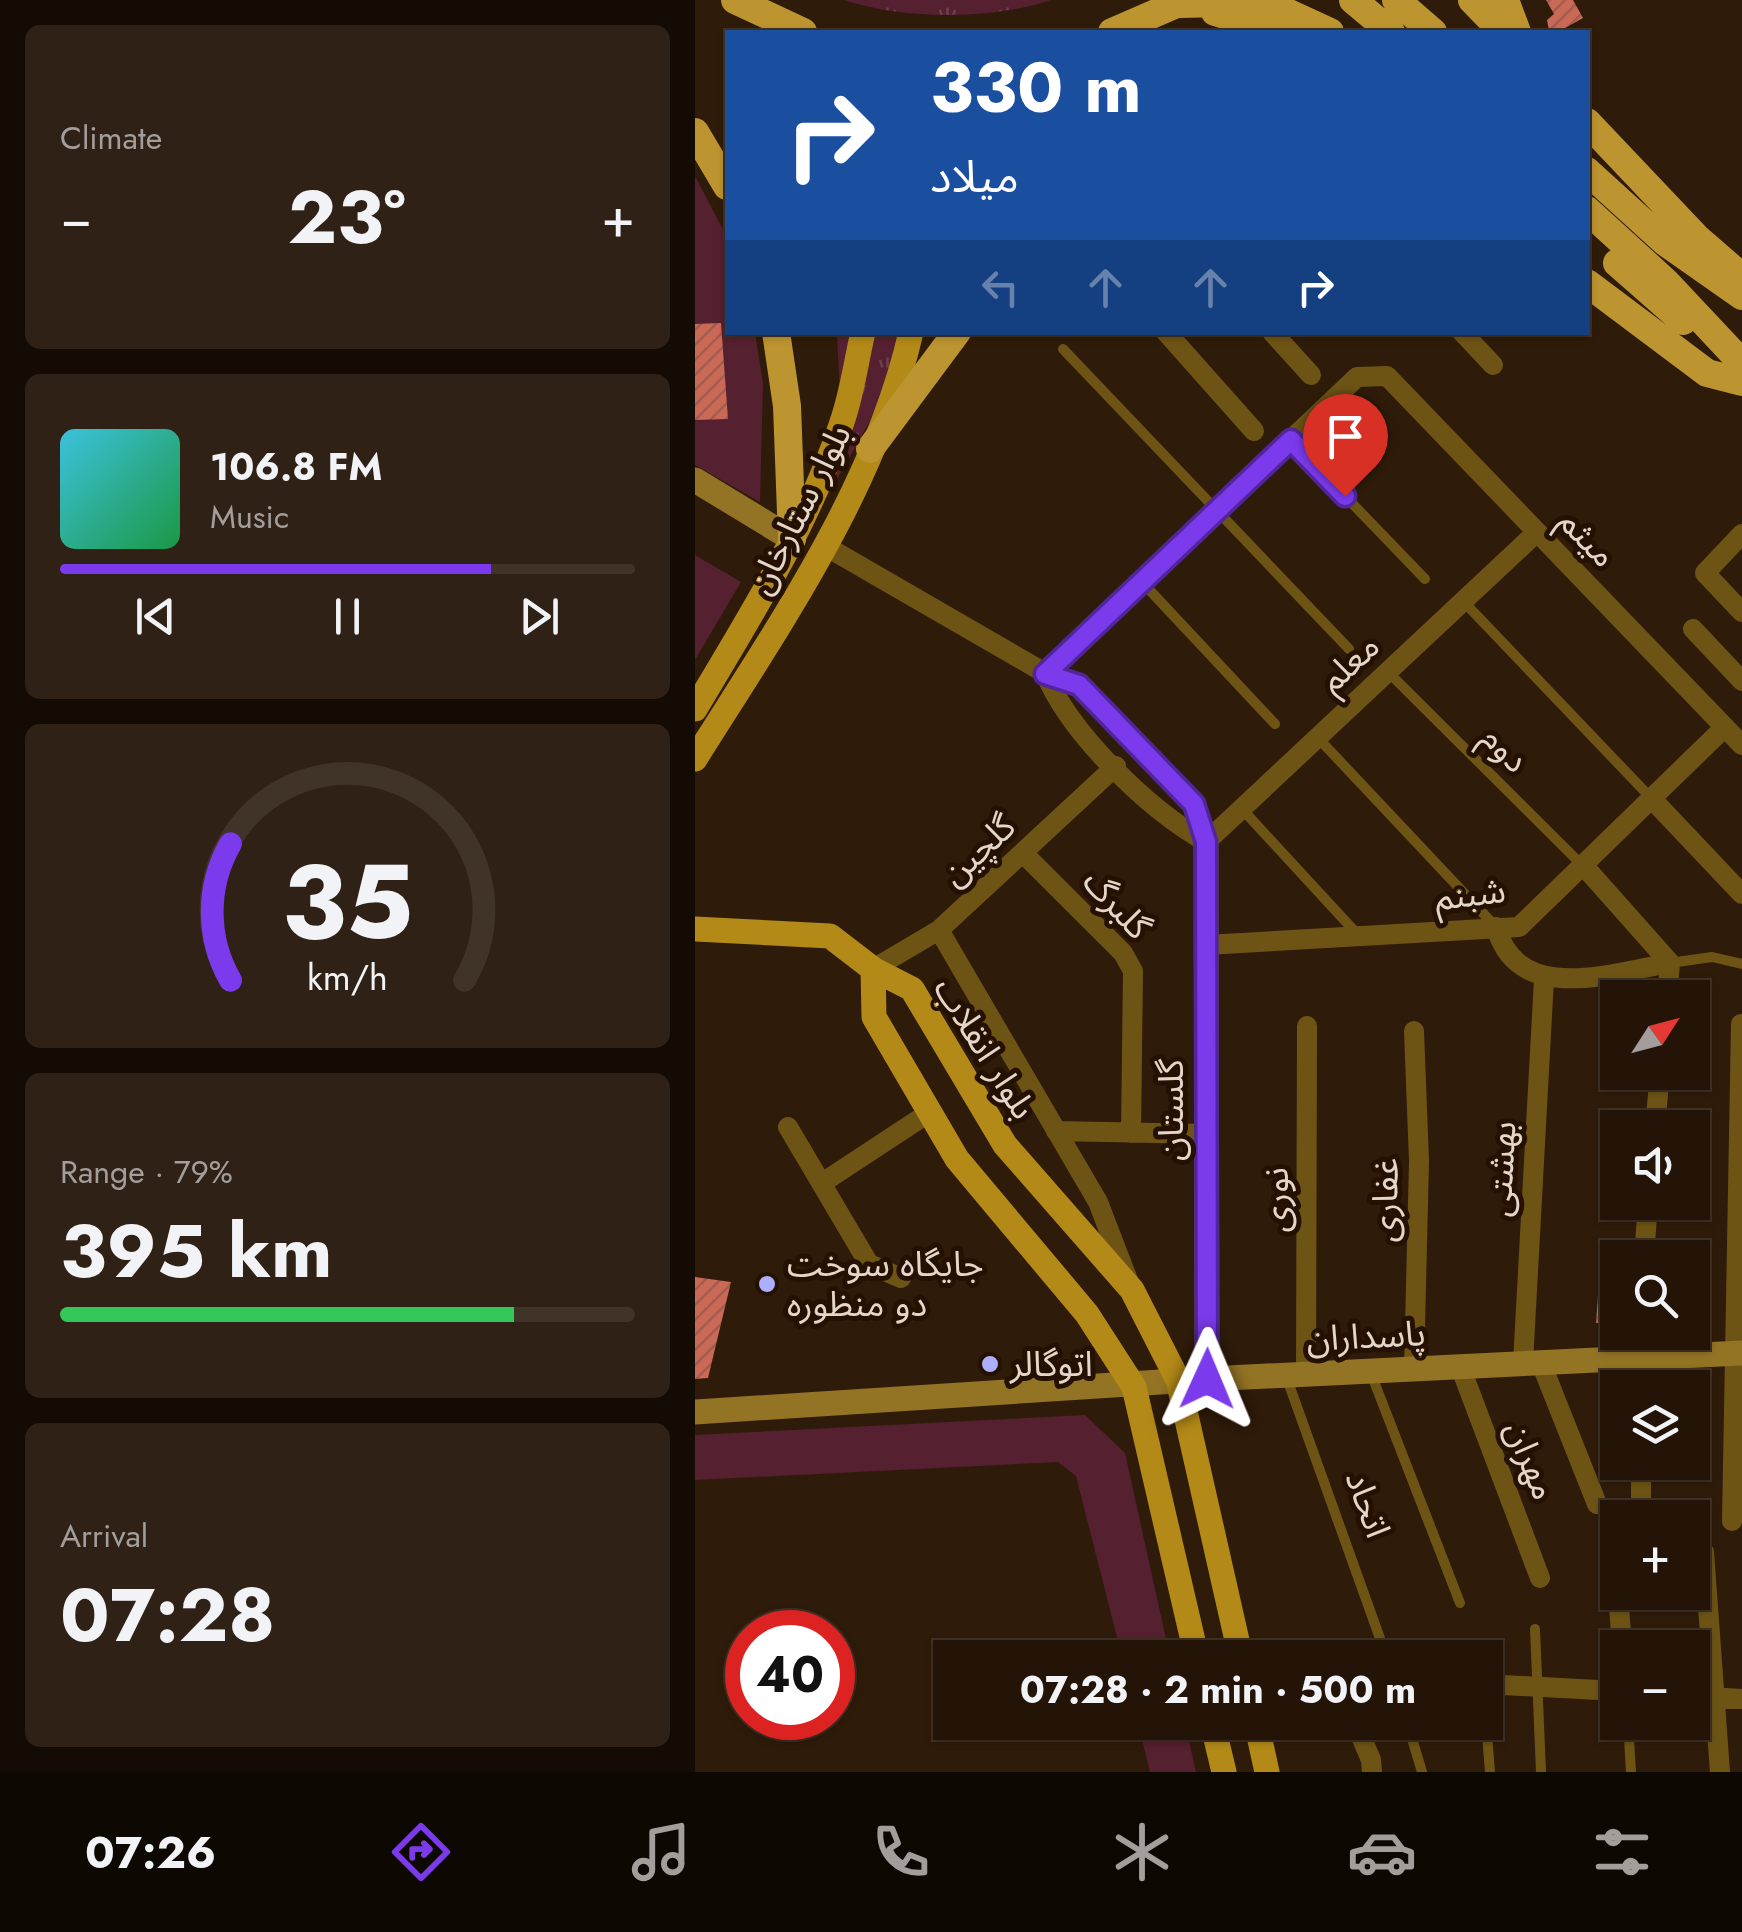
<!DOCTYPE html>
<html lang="en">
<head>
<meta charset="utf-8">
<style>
  body { margin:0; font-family:Jost,"Noto Sans Arabic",sans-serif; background:#2f2115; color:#f1f3f6; height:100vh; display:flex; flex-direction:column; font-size:38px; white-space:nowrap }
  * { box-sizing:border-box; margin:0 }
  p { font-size:32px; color:#a39e9b }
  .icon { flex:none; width:55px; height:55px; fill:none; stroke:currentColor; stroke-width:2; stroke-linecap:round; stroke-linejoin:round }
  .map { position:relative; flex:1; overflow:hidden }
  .drawer { display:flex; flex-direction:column; gap:25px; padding:25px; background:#130b04; width:695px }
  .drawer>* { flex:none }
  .hud { position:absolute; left:30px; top:30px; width:865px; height:305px; border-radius:0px; box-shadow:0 2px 8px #0004,0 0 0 2px #403328; background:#1a4fa0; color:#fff; overflow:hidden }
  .needle { width:65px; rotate:54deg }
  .fabs { position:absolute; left:905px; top:980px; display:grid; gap:20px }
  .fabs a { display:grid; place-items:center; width:110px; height:110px; border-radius:0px; background:#231407; box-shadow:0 2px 8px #0004,0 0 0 2px #403328; font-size:50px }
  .speed { position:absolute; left:30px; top:1610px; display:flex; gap:20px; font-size:50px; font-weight:700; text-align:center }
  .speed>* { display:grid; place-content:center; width:130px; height:130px; border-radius:50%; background:#231407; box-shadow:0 2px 8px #0004,0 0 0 2px #403328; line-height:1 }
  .speed .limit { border:15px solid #d22; background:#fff; color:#111 }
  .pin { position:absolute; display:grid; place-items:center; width:85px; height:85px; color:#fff; margin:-102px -42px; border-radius:50% 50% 50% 0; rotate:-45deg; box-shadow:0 0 10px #0007 }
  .pin .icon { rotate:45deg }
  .me { position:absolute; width:110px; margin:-55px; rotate:1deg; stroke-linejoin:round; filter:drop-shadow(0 0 8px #0008) }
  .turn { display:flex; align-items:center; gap:35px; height:210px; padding:0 40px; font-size:45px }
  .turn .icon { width:130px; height:130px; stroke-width:2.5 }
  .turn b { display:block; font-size:70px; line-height:85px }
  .lanes { display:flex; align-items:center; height:95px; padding:0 40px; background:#0003; justify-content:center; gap:50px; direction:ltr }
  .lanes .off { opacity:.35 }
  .big { font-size:75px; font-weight:700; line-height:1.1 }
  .drawer .widget { flex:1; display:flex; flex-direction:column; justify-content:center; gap:15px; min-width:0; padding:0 35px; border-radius:15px; background:#2f2115 }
  .drawer .dial { align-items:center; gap:0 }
  .dial svg { height:260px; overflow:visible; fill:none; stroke:#403328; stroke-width:7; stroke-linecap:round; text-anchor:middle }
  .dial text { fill:#f1f3f6; stroke:none }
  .song { display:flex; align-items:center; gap:30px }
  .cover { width:120px; height:120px; border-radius:15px; background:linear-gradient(135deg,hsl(190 70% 55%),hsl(140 70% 35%)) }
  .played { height:10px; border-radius:5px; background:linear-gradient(90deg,#7c3aed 75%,#403328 75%) }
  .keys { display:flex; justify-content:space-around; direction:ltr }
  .heat { display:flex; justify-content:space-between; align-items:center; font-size:55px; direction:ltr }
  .charge { height:15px; border-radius:8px; background:linear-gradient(90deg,#34c759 79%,#403328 0) }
  .trip { position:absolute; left:238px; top:1640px; width:570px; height:100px; border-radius:0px; background:#231407; box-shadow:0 2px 8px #0004,0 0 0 2px #403328; font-weight:700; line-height:100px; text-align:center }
  .tabs { display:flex; height:160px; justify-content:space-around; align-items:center; background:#0e0803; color:#a39e9b }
  .tabs .icon { width:70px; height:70px }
  .tabs .active { color:#7c3aed }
  .tabs b { font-size:45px; color:#f1f3f6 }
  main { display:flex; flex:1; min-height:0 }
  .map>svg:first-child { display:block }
  .grass { fill:url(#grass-tufts) }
  .park { fill:#552030 }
  .building { fill:url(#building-hatch) }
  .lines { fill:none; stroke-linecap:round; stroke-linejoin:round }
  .service { stroke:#6d5415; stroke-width:10 }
  .minor { stroke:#6d5415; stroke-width:20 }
  .tertiary { stroke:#6d5415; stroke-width:25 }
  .secondary { stroke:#937324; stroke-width:25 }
  .primary { stroke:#b38917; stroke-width:25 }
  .trunk { stroke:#bc9531; stroke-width:28 }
  .route-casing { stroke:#51269a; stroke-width:25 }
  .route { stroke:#7c3aed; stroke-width:18 }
  .poi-dot { fill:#acaffb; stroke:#251102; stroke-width:4 }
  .labels { text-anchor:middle; stroke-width:10; stroke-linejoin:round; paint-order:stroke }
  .street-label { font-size:35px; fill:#e4d6cb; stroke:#251102 }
  .poi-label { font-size:35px; fill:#e4d6cb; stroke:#251102; text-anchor:start }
</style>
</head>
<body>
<main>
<section class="drawer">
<div class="widget"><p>Climate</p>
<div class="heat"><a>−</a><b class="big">23°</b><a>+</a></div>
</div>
<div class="widget">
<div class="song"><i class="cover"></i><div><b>106.8 FM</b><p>Music</p></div></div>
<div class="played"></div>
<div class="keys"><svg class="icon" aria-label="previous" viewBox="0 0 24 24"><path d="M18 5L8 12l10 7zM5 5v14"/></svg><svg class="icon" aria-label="pause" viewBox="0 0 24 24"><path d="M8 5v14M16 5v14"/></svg><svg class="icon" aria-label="next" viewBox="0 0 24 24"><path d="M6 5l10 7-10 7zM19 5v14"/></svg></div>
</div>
<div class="widget dial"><svg viewBox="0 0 100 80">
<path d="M14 69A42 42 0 1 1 86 69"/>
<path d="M14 69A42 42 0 0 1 14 27" stroke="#7c3aed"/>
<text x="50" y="56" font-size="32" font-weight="700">35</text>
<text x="50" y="72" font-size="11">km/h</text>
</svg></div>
<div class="widget"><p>Range · 79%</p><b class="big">395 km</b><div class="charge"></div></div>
<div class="widget"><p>Arrival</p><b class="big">07:28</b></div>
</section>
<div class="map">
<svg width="1047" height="1772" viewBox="0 0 1047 1772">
  <defs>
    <pattern id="grass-tufts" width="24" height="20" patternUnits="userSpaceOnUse" patternTransform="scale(2.5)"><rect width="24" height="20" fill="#552030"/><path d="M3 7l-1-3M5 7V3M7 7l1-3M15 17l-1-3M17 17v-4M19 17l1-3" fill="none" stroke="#6d404d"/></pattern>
    <pattern id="building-hatch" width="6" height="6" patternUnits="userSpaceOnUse" patternTransform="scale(2.5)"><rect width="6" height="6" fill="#cb6957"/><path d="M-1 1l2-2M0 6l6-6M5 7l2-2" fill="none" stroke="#a25d4f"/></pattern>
  </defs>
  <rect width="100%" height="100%" fill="#2f1b09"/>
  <path class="grass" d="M149 0H356C296 20 210 20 149 0Z
    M142 333H225L112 532 145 394Z"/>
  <path class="park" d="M0 176 32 237V332L60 333 68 383 65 502 0 465Z
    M0 555 46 582 0 660Z
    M390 1415 430 1453 475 1657H427L381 1476 363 1462 0 1480V1435Z
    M443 1723H490L501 1772H455Z"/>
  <path class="building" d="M851 0H878L888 18 863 32 854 31 852 20 859 14Z
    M26 323 33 419 0 420V324Z
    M0 1277 36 1282 13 1378 0 1379Z
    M904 1282 922 1284V1323H901Z"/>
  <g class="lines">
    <path class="service" d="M368 349 654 649
      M596 440 730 579
      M447 582 580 724
      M768 601 956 798
      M693 672 887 865
      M623 738 800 926
      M547 809 664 936
      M975 963 1017 957 1047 964
      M675 1371 765 1603
      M591 1376 692 1658
      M840 1629 846 1772
      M790 1709 795 1772
      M712 1722 727 1772
      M933 1722 936 1772"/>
    <path class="minor" d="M471 332 559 431
      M577 332 616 375
      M767 332 798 365
      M1047 534 1010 573 1047 612
      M132 547 350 673 384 685 499 804 511 842
      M998 629 1047 681
      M350 673 662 377 692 376 1047 745
      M350 673C375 734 454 810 511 842
      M956 798 1047 894
      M511 842 842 532
      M328 853 428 953 438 971 436 1133
      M888 865 975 963
      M801 927C823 1006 917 973 975 963
      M244 930 403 1202 433 1280
      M511 945 824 927 1030 727
      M178 969 244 930 421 766
      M972 998 975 963
      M93 1127 174 1264 206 1278
      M960 1128 965 1072
      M361 1131 511 1134
      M127 1183 235 1112
      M949 1258 953 1202
      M828 1363 849 979
      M846 1363 902 1504
      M765 1366 845 1578
      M719 1369 724 1161 719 1031
      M611 1374 612 1026
      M945 1388 946 1332
      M946 1462V1511
      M1037 1521 1046 1024
      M920 1552 922 1585
      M1009 1552 1025 1772
      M923 1592 927 1648
      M790 1684 922 1691
      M998 1696 1047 1699
      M660 1722 676 1760 677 1772"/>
    <path class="tertiary" d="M511 842 512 1379"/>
    <path class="secondary" d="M0 480 97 539
      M0 1412 512 1379 1047 1353"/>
    <path class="primary" d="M0 709C54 618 114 524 147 422 157 394 161 362 168 332
      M0 759C84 625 180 489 216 332
      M0 929 135 936 178 969 217 989 310 1145 437 1290 483 1380 546 1658
      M178 969 179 1017 262 1159 392 1314 439 1387 502 1658
      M517 1722 529 1772
      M561 1722 572 1772"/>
    <path class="trunk" d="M40 0 108 32
      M658 0 696 32
      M701 0 738 32
      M777 0 808 32
      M810 0 822 32
      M485 4 570 2 635 32
      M520 12 583 32
      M417 32 491 0
      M892 122 1001 237 1047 277
      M0 132 32 186
      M892 171 970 242 1047 296
      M892 210 971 282 1047 363
      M922 263 988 321
      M892 283 1012 373 1047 382
      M81 332 92 406 97 539
      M175 449 262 332"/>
  </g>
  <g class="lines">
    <g class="route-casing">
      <path id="route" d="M512 1379 511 842 499 804 384 685 350 674 596 440 650 496"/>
    </g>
    <use href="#route" class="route"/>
  </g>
  <g class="poi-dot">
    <circle cx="72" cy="1284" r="10"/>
    <circle cx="295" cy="1364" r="10"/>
  </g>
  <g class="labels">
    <g class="street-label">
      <text transform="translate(104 509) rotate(-63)" y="12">بلوار ستارخان</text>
      <text transform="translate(893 538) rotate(46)" y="12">میثم</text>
      <text transform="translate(654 663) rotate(-43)" y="12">معلم</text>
      <text transform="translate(810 749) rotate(45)" y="12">دوم</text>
      <text transform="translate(283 850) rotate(-43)" y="12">گلچین</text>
      <text transform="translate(775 894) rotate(-7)" y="12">شبنم</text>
      <text transform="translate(422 904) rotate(47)" y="12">گلبرگ</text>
      <text transform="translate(290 1048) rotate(58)" y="12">بلوار انقلاب</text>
      <text transform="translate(476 1110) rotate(-90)" y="12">گلستان</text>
      <text transform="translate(806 1169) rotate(-87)" y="12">بهشتی</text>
      <text transform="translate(581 1200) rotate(-91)" y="12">نوری</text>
      <text transform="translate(690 1200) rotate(-89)" y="12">غفاری</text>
      <text transform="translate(671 1336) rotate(-3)" y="12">پاسداران</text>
      <text transform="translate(836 1460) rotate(68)" y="12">مهران</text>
      <text transform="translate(673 1504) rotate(70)" y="12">اتحاد</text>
    </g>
    <g class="poi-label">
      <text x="92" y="1276">جایگاه سوخت<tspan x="92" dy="40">دو منظوره</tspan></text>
      <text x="315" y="1376">اتوگالر</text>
    </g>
  </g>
</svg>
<div class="fabs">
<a><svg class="needle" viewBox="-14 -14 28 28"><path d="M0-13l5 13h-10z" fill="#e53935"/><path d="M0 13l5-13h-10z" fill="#a39e9b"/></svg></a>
<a><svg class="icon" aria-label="sound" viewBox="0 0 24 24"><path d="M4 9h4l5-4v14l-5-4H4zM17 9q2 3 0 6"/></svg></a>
<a><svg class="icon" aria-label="search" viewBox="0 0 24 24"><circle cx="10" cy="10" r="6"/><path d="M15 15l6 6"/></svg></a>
<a><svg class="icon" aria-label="layers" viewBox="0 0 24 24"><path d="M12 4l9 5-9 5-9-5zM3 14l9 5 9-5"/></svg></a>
<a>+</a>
<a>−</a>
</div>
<div class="speed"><div class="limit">40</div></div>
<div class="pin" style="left:650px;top:496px;background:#d93025"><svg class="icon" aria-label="arrive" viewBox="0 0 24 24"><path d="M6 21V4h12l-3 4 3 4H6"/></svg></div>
<svg class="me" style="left:512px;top:1379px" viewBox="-20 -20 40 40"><path d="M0-17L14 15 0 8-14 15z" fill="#7c3aed" stroke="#fff" stroke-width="4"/></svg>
<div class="trip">07:28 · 2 min · 500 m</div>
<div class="hud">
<div class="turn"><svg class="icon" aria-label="right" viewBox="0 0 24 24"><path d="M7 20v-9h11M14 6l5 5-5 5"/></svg><div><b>330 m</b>میلاد</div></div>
<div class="lanes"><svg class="icon off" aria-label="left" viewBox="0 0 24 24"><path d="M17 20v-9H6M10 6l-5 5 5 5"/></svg><svg class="icon off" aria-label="ahead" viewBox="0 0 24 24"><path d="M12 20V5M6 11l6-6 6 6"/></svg><svg class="icon off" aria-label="ahead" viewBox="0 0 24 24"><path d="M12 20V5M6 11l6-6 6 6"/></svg><svg class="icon" aria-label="right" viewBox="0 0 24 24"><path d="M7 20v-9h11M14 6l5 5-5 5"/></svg></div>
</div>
</div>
</main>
<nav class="tabs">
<b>07:26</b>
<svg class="icon active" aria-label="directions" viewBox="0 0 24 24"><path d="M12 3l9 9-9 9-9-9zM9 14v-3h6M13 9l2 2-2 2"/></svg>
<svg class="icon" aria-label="music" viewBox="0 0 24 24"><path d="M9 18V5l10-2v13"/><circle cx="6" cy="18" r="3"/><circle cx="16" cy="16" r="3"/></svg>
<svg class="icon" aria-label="phone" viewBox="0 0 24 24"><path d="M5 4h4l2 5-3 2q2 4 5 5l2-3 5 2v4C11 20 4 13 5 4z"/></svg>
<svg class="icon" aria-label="climate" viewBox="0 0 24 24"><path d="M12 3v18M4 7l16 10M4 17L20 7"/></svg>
<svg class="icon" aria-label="car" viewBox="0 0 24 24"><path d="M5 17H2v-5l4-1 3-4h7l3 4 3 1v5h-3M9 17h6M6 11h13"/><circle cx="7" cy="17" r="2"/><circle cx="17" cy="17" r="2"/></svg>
<svg class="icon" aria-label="filters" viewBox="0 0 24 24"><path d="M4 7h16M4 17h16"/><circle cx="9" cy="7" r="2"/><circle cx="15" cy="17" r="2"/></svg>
</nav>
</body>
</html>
